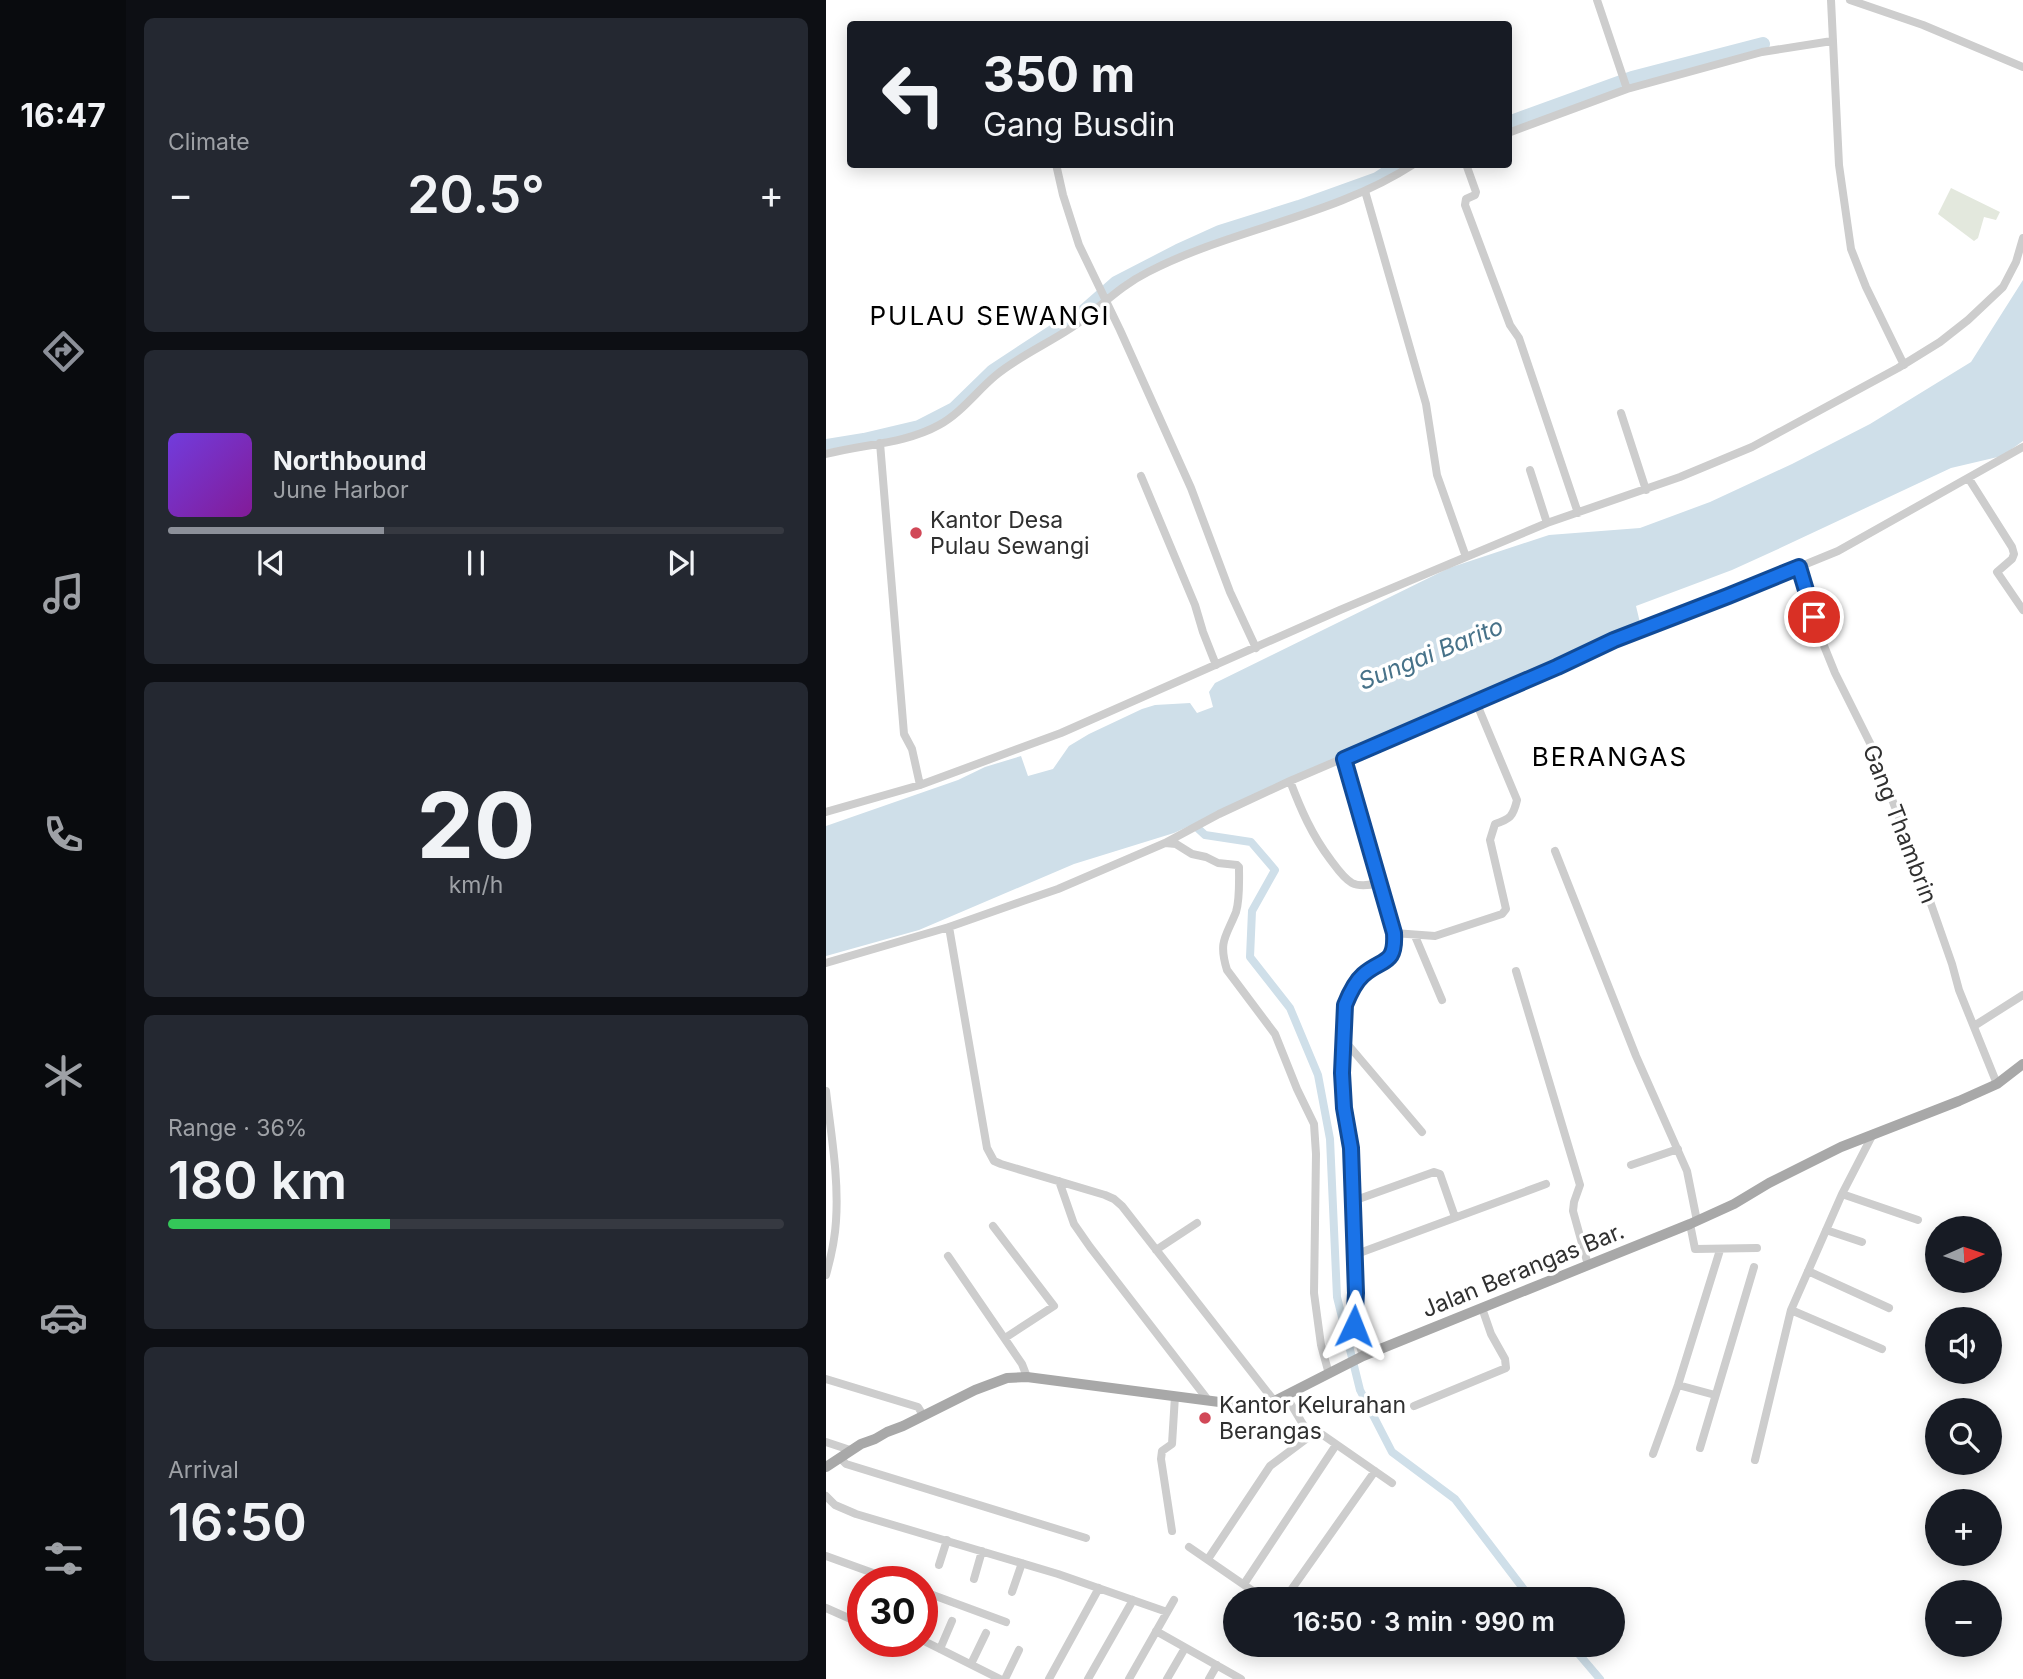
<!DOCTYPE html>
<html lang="en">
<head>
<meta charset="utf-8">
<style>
  body { margin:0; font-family:Inter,sans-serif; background:#242831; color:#f1f3f6; height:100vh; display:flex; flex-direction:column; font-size:26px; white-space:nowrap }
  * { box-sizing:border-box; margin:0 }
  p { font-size:23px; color:#9ea1a6 }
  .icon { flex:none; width:38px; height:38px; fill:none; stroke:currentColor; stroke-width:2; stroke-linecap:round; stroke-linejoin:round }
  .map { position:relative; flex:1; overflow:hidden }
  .sheet { display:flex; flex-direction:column; gap:18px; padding:18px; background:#0d0f14; width:700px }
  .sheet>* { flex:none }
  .hud { position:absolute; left:21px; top:21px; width:665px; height:147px; border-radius:7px; box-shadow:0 4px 18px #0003; background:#171b24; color:#f1f3f6; overflow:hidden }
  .needle { width:46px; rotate:87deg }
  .controls { position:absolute; left:1099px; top:1216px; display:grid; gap:14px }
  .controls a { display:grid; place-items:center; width:77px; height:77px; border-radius:50%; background:#171b24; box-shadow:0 4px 18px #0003; font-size:35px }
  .speed { position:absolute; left:21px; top:1566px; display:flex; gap:14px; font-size:35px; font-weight:700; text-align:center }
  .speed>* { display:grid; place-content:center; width:91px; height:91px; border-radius:50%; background:#171b24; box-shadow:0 4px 18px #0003; line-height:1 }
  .speed .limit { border:10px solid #d22; background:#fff; color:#111 }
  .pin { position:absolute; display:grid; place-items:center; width:60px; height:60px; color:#fff; margin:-30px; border:4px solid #fff; border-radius:50%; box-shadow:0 2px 7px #0007 }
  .me { position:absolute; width:77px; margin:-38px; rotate:2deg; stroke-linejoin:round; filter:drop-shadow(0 0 5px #0008) }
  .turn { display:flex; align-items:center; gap:24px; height:147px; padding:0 21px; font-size:32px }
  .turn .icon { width:91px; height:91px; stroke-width:2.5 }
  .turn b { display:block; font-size:49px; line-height:60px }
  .big { font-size:52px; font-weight:600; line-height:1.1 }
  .sheet .widget { flex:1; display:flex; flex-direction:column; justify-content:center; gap:10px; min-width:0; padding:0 24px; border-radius:10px; background:#242831 }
  .sheet .dial { align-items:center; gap:0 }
  .dial b { font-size:91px; line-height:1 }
  .song { display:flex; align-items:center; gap:21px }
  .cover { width:84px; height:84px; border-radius:10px; background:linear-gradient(135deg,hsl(260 70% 55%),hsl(290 70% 35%)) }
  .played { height:7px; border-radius:4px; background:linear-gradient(90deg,#8c9099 35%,#363941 35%) }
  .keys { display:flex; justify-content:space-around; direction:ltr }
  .heat { display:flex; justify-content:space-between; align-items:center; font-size:38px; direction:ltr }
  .charge { height:10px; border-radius:5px; background:linear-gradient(90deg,#34c759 36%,#363941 0) }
  .trip { position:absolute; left:397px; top:1587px; width:402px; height:70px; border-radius:35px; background:#171b24; box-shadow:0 4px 18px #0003; font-weight:600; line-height:70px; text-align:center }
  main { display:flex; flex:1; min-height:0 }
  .tab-bar { display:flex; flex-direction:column; width:126px; justify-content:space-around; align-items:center; background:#090b0e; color:#9ea1a6 }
  .tab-bar .icon { width:49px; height:49px }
  .tab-bar .current { color:#8c9099 }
  .tab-bar b { font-size:32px; color:#f1f3f6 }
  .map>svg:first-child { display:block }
  .green { fill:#e3e8dd }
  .water { fill:#cfdfe9 }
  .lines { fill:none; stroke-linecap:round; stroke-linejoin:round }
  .canal { stroke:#cfdfe9; stroke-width:8 }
  .river { stroke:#cfdfe9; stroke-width:14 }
  .minor { stroke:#cdcdcd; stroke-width:8 }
  .major { stroke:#a8a8a8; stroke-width:10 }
  .route-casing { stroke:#114b97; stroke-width:18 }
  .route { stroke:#1a73e8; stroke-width:12 }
  .poi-dot { fill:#d14857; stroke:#fff; stroke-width:2.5 }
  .labels { text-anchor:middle; stroke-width:7; stroke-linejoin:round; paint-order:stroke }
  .poi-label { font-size:23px; fill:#303030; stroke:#fff; text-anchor:start }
  .street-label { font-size:23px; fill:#303030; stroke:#fff }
  .water-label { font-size:24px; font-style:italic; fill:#477289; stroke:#fff }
  .quarter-label { font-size:26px; letter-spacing:2px; fill:#000; stroke:#fff }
</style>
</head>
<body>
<main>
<nav class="tab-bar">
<b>16:47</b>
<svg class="icon current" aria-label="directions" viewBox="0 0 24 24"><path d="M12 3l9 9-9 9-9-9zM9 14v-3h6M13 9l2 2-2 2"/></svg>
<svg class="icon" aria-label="music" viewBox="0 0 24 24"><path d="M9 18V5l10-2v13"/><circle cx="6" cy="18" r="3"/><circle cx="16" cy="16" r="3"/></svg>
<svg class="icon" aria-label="phone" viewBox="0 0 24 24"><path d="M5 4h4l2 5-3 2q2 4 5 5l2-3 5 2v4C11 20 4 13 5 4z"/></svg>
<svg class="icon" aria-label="climate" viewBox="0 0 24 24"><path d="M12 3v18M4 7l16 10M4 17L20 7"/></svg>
<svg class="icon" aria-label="car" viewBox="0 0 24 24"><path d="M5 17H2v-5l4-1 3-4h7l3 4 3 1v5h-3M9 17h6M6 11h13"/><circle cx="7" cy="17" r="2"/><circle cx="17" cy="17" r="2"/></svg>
<svg class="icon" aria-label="filters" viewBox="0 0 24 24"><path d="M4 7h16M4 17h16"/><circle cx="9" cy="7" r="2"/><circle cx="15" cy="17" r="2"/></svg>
</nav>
<section class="sheet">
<div class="widget"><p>Climate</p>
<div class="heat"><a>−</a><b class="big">20.5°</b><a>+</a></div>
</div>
<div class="widget">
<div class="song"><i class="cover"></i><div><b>Northbound</b><p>June Harbor</p></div></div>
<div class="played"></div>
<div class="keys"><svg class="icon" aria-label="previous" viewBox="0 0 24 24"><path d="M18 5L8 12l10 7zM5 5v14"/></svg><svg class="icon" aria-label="pause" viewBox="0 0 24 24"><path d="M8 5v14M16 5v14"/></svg><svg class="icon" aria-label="next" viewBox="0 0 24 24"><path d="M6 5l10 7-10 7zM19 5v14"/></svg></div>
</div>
<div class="widget dial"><b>20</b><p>km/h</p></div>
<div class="widget"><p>Range · 36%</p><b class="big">180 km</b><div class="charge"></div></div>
<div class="widget"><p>Arrival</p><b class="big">16:50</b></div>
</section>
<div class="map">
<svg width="1197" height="1679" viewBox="0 0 1197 1679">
  <rect width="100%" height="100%" fill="#fff"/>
  <path class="green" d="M1125 188 1174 212 1170 220 1158 217 1152 238 1148 241 1112 214Z"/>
  <path class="water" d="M1197 280V441L1176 456 1125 468 950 550 906 570 810 606 815 627 677 684 636 706 620 708 348 833 248 864 93 930 0 956V826L132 780 159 767 195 756 202 776 227 769 243 746 263 734 316 709 329 705 364 703 371 713 387 707 383 692 389 683 623 568 723 535 814 528 884 502 966 464 1044 424 1145 362Z"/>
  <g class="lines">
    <path class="canal" d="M366 823 379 835 425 842 449 870 426 911 424 957 464 1008 492 1075 504 1139 511 1297 534 1390 566 1452 629 1499 706 1600
      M745 1645 774 1679"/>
    <path class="river" d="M682 123 806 78 937 44
      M0 446 38 440 93 427 128 409 167 371 257 312 290 283 352 251 394 232 473 207 551 179 574 164"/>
    <path class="minor" d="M771 0 801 89
      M1005 0 1013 165 1025 249 1040 287 1078 365
      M1024 0 1097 25 1197 67
      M682 133 801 89 936 52 1006 41
      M230 164 237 195 253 245 294 330 365 488 404 592 430 648
      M640 164 650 192 649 195 640 199 639 205 684 325 693 338 752 513
      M539 191 600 404 611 475 640 557
      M795 413 820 490
      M54 443 78 734 86 749 94 785
      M0 454C37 444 79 444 113 425 135 413 150 392 169 376 190 358 221 344 245 328 273 309 292 287 322 272 407 228 507 217 588 164
      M704 470 721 523
      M315 476 369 605 377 632 390 665
      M1143 479 1186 547 1188 554 1186 559 1171 572 1197 610
      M973 567 992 631 1009 673 1045 745 1091 864 1126 964 1133 990 1171 1084
      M518 759 568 933C570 964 555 958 537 975 529 982 522 995 519 1005L516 1073 518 1108 525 1148 529 1293C527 1320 529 1330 537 1356
      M464 781C475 810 486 835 504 859 510 867 517 878 526 883 534 887 545 885 553 883
      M0 812 94 785 235 733 514 610 640 557 721 523 854 477 926 447 1072 368 1114 342 1142 320 1177 287 1190 262 1197 238
      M339 843 350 844 366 854 380 857 392 863 411 865 413 867C413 881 414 899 410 912 400 937 392 941 401 970L449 1034 471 1089 488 1124 490 1154 488 1293 495 1345 503 1374
      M729 851 810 1056 861 1171 871 1221
      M123 927 161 1148 168 1161 175 1164 279 1195 288 1199 296 1206 449 1402
      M568 933 609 936 676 914 680 909 664 840 669 824C684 819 687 817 691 800L650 702
      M589 936 616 1000
      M0 963 123 927 197 901 232 889 339 843 393 814 464 781 731 667 788 640 902 596 1012 551 1197 447
      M690 971 754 1185 748 1202 747 1211 762 1265
      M1148 1026 1197 995
      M518 1040 596 1132
      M0 1091C5 1134 13 1178 10 1221 9 1239 5 1257 0 1275
      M805 1165 852 1149
      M233 1181 248 1224 264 1247 382 1400
      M1016 1194 1092 1220
      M527 1201 608 1172 614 1174 629 1217
      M864 1224 869 1249 931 1248
      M167 1226 228 1306 179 1338
      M1000 1230 1036 1242
      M330 1250 371 1223
      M528 1255 720 1184
      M122 1256 196 1364 201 1377
      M982 1271 1063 1308
      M965 1310 1056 1349
      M0 1379 92 1407 97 1415
      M852 1385 889 1395
      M460 1396 484 1436 494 1433 566 1483
      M588 1406 680 1368 679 1359 665 1334 656 1308
      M0 1442 24 1450
      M874 1448 928 1267
      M827 1454 852 1385 894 1250
      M14 1458 20 1464 260 1538
      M929 1460 965 1310 1016 1194 1047 1134
      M0 1496 9 1505 30 1514 232 1574 341 1612
      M346 1531 335 1459 336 1451 346 1444 349 1396
      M363 1547 440 1600
      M0 1556 72 1582
      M382 1559 444 1466 484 1436
      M113 1565 121 1540
      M148 1579 156 1551
      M418 1584 510 1445
      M96 1591 180 1622
      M186 1592 196 1563
      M458 1600 549 1471
      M0 1608 27 1620 37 1622
      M330 1631 415 1679
      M96 1640 174 1679
      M114 1649 126 1621
      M145 1664 160 1633
      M179 1679 193 1650
      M223 1679 273 1588
      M262 1679 307 1600
      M303 1679 348 1600
      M341 1679 359 1648
      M383 1679 391 1665"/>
    <path class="major" d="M0 1467 35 1444 49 1439 61 1432 77 1426 149 1390 181 1378 201 1377 424 1406 441 1405 537 1356 864 1224 908 1204 943 1183 1015 1147 1133 1101 1171 1084 1197 1064"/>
  </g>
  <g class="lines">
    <g class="route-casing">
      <path id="route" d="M528 1326 530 1293 525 1148 518 1108 516 1073 519 1005C523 995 529 982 537 975 556 958 570 966 568 933L518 759 731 667 788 640 902 596 973 567 988 617"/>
    </g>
    <use href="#route" class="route"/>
  </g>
  <g class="poi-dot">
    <circle cx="90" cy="533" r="7"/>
    <circle cx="379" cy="1418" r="7"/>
  </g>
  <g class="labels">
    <g class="poi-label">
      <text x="104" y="528">Kantor Desa<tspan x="104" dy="26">Pulau Sewangi</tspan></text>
      <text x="393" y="1413">Kantor Kelurahan<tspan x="393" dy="26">Berangas</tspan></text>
    </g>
    <g class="street-label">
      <text transform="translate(1074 824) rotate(69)" y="8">Gang Thambrin</text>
      <text transform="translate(697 1270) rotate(-22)" y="8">Jalan Berangas Bar.</text>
    </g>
    <g class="water-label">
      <text transform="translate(605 654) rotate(-22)" y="8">Sungai Barito</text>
    </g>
    <g class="quarter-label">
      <text x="164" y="325">PULAU SEWANGI</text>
      <text x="784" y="766">BERANGAS</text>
    </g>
  </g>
</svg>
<div class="controls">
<a><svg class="needle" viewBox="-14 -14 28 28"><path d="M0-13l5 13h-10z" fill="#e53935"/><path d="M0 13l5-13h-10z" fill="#9ea1a6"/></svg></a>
<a><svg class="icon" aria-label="sound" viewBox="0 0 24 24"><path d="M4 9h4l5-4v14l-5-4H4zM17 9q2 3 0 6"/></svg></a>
<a><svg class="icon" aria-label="search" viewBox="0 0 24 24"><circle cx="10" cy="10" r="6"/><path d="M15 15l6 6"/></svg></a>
<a>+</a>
<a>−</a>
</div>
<div class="speed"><div class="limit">30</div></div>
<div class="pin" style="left:988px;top:617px;background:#d93025"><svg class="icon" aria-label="arrive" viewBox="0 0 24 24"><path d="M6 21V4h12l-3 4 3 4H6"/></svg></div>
<svg class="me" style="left:528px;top:1326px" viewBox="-20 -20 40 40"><path d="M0-17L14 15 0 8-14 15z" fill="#1a73e8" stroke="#fff" stroke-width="4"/></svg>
<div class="trip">16:50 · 3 min · 990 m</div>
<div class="hud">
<div class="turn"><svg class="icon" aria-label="left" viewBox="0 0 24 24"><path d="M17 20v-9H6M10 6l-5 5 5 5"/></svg><div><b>350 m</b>Gang Busdin</div></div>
</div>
</div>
</main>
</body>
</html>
